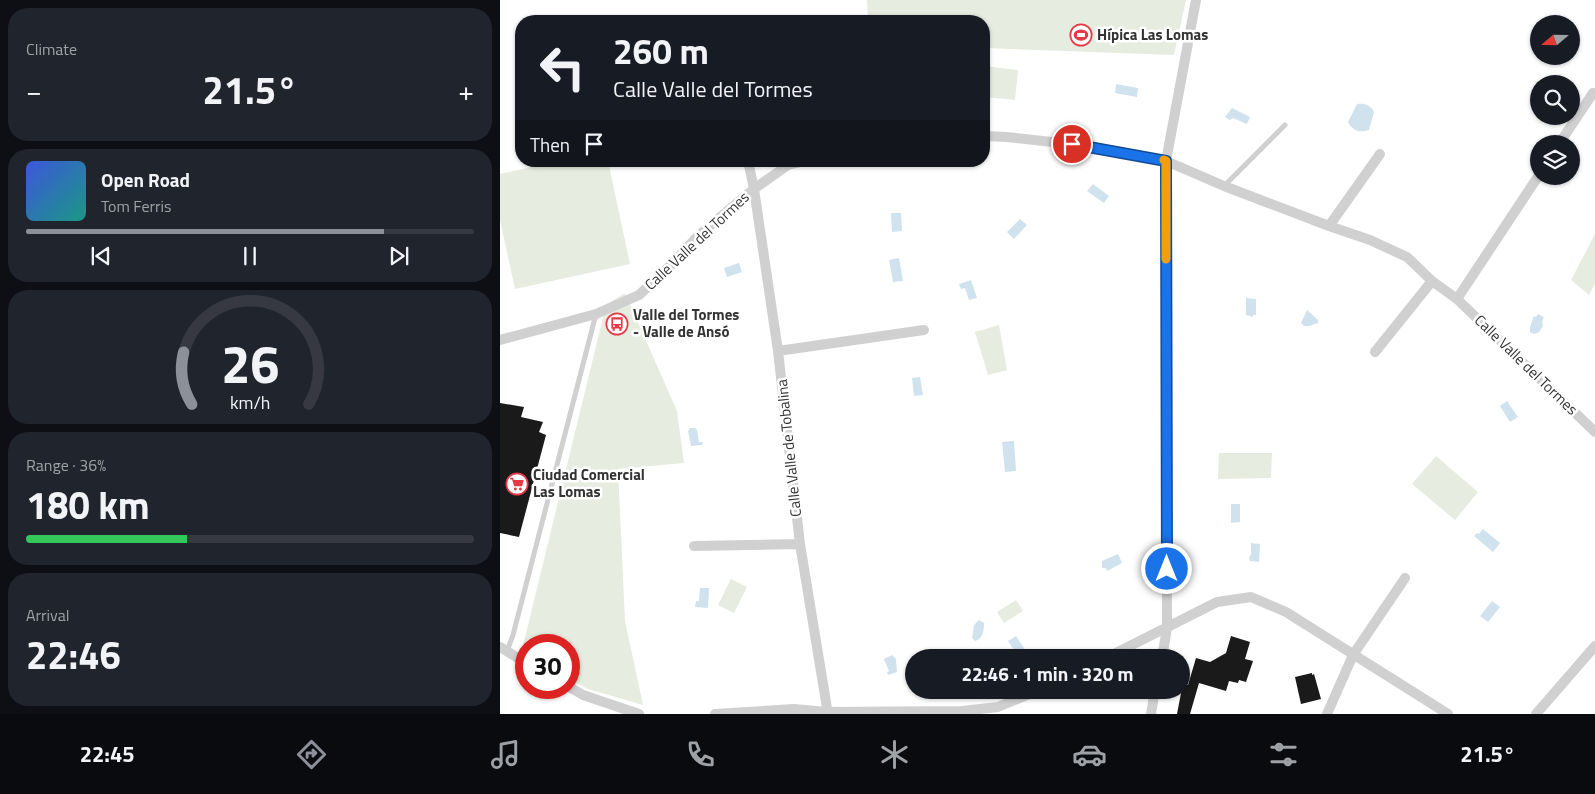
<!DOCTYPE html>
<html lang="en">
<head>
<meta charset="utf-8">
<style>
  body { margin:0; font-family:"Titillium Web",sans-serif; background:#20242c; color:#f1f3f6; height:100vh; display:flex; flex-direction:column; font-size:19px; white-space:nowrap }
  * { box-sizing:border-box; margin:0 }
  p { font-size:16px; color:#9ea1a6 }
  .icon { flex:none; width:28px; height:28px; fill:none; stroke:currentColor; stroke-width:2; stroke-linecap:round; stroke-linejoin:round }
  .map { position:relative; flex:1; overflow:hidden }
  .drawer { display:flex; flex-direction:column; gap:8px; padding:8px; background:#0d0f14; width:500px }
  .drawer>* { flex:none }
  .banner { position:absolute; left:15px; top:15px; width:475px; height:152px; border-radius:20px; box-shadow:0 1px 4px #0004; background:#171b24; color:#f1f3f6; overflow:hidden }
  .needle { width:32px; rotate:250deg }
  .controls { position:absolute; left:1030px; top:15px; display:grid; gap:10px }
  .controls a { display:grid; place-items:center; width:50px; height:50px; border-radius:50%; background:#171b24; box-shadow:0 1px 4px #0004; font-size:25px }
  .speed { position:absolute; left:15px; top:634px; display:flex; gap:10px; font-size:25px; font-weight:700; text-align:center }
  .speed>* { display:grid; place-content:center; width:65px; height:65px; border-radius:50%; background:#171b24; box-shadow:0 1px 4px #0004; line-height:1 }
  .speed .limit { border:8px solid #d22; background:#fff; color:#111 }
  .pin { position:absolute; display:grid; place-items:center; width:42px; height:42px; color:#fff; margin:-21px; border:2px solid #fff; border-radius:50%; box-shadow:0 1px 5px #0007 }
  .me { position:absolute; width:55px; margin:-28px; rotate:0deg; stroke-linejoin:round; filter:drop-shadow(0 0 4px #0008) }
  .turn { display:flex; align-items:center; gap:18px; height:105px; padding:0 15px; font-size:22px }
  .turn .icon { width:65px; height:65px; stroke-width:2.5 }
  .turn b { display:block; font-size:35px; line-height:42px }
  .then { display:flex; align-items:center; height:48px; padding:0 15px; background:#0003; gap:10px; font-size:19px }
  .big { font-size:38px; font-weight:700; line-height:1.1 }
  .drawer .card { flex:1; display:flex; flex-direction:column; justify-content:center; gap:8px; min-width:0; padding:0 18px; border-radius:20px; background:#20242c }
  .drawer .dial { align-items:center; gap:0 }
  .dial svg { height:130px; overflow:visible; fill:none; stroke:#363941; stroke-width:7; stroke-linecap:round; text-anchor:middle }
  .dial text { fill:#f1f3f6; stroke:none }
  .song { display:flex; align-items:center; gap:15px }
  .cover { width:60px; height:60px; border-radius:8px; background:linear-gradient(135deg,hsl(230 70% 55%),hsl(170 70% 35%)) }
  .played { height:5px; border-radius:2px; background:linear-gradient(90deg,#8c9099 80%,#363941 80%) }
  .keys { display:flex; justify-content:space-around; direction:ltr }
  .heat { display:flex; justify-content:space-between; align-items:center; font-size:28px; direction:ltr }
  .charge { height:8px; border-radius:4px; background:linear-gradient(90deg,#34c759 36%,#363941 0) }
  .trip { position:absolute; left:405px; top:649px; width:285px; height:50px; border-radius:25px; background:#171b24; box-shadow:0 1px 4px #0004; font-weight:700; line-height:50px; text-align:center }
  .menu { display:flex; height:80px; justify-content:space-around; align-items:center; background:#090b0e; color:#9ea1a6 }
  .menu .icon { width:35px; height:35px }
  .menu .current { color:#8c9099 }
  .menu b { font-size:22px; color:#f1f3f6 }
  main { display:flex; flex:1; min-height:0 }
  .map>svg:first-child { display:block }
  .green { fill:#e6ecdf }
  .water { fill:#cfe2ee }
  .building { fill:#1a1a1a }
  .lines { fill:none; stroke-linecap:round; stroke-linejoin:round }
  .service { stroke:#d0d0d0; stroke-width:5 }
  .minor { stroke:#d0d0d0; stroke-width:10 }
  .route-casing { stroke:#114b97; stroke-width:12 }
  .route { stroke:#1a73e8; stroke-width:9 }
  .slow { stroke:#f59e0b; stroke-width:9 }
  .labels { text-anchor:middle; stroke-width:5; stroke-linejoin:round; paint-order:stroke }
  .poi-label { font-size:15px; font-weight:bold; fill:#333; stroke:#fff; text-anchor:start }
  .street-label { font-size:15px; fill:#333; stroke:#fff }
</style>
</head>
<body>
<main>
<section class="drawer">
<div class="card"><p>Climate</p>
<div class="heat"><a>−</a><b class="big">21.5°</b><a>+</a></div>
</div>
<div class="card">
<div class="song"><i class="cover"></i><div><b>Open Road</b><p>Tom Ferris</p></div></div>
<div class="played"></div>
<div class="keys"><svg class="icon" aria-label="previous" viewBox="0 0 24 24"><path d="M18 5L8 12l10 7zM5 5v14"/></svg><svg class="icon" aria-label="pause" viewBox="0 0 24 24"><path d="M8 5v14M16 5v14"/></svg><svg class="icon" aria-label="next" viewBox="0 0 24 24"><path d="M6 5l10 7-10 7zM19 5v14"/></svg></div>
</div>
<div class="card dial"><svg viewBox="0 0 100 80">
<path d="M14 69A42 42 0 1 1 86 69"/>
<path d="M14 69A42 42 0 0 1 9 37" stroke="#8c9099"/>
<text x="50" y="56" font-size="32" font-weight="700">26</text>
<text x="50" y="72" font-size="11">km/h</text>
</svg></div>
<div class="card"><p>Range · 36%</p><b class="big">180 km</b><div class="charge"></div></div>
<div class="card"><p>Arrival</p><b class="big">22:46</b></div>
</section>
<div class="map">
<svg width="1095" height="714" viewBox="0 0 1095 714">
  <rect width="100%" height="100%" fill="#fff"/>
  <path class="green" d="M367 0H686L674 55 484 48V21H368Z
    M484 66 518 70 515 100 484 97Z
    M58 161H108L130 264 15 289 0 220V174Z
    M1095 234V284L1089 295 1071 280Z
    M125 293 177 411 184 463 118 469 125 621 143 705 88 689 69 679V645H26V656L21 654 106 305Z
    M499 325 507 370 488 375 475 332Z
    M719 453H772L771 478 718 479Z
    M936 456 978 492 955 520 912 484Z
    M231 579 247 587 234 613 218 605Z
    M516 600 523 611 504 623 497 612Z"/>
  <path class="water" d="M616 84 638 88 637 97 615 93Z
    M857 104C864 103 871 105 874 112L869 130C859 133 853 131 848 122Z
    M732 108 750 117 747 124 733 118 730 120 725 117Z
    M593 184 609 196 604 203 587 191Z
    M391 213H401L402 231 392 232Z
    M520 219 527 225 514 239 507 232Z
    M399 258 403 281 393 282 389 260Z
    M239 263 242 272 227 277 224 268Z
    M471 280 477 298 469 300 465 288 461 289 459 284Z
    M746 298 756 299V315H753V317L746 315Z
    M807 310 818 320V323L809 326H804L801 323Z
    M1038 314 1044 317 1042 322 1043 326 1039 332 1034 334 1030 332V327L1034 316 1036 317Z
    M420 377 423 395 414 396 412 378Z
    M1007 401 1018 417 1010 422 1000 406Z
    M190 428H195L197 430 199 442H203L202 445 191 446 188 431Z
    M514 441 516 471 505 472 502 442Z
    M731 504H740V522L731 523Z
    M983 529 1000 543 993 552 974 536 977 533 979 534Z
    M751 543 760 544 759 562 750 561 749 558 751 554Z
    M618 554 622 563 607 571 606 568H602V561Z
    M200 588H209L208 608 195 607 196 601H199Z
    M992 601 1000 607 988 622 980 616Z
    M479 620 484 623C484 630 483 639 475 641L472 638 474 625Z
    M516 636 526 651 518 656 508 641Z
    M392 655 396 659 397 672 388 675 387 672 389 671 384 659Z"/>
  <path class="building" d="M0 403 24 407 21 417 43 422 39 432 46 435 19 537 0 533Z
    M731 636 750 642 745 659 753 661 746 682 739 680 738 683 729 681 726 691 699 683 690 714H677L681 693 684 685H688L696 658 710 662 726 653Z
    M812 673V675L814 674 821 699 801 704 795 677Z"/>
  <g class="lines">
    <path class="service" d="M724 186 785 125
      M7 651 13 635 96 314"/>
    <path class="minor" d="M484 136 507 137 588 146 666 161 724 186 829 226 870 240 907 257 932 281 957 299 1095 432
      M1059 144 1093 93
      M248 161 254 189 278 351 300 544 328 714
      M829 226 880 154
      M957 299 1039 175
      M0 340 96 314 139 295 171 265 197 237 232 207 254 189 288 165 305 161
      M278 351 424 330
      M875 352 932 281
      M194 546 300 544
      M0 647 26 663
      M606 658 717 602 751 597 786 612 948 714
      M662 658 667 628 666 161 696 0
      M69 687 83 695 139 714
      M215 714 294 709 327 712 462 711 498 707 539 690
      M651 714 655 690
      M827 714 853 655 905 578
      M1036 714 1095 646"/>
  </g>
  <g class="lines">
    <g class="route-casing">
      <path id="route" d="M572 144 666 161 667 569"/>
    </g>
    <use href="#route" class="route"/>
    <path class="slow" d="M664 160 666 161V259"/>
  </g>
  <defs>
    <g id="stadium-ring" transform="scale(1.125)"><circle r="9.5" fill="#fff" stroke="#e63946" stroke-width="1.5"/><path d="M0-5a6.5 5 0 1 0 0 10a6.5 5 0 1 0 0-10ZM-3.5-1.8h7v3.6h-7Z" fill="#e63946"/></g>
    <g id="bus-ring" transform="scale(1.125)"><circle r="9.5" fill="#fff" stroke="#e63946" stroke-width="1.5"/><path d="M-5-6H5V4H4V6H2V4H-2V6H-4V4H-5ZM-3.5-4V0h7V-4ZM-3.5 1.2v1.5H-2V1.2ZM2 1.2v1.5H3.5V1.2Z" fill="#e63946"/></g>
    <g id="supermarket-ring" transform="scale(1.125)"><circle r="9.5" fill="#fff" stroke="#e63946" stroke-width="1.5"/><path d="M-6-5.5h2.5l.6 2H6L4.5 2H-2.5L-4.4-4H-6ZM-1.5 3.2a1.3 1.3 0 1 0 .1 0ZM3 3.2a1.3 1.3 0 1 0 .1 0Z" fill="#e63946"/></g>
  </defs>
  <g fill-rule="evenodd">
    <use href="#stadium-ring" x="581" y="35"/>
    <use href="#bus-ring" x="117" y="324"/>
    <use href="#supermarket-ring" x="17" y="484"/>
  </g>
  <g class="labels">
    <g class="poi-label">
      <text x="597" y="40">Hípica Las Lomas</text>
      <text x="133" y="320">Valle del Tormes<tspan x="133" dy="17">- Valle de Ansó</tspan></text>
      <text x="33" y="480">Ciudad Comercial<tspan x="33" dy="17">Las Lomas</tspan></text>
    </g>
    <g class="street-label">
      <text transform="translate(197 241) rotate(-43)" y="5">Calle Valle del Tormes</text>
      <text transform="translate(1026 365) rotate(44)" y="5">Calle Valle del Tormes</text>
      <text transform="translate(289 448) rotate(-96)" y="5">Calle Valle de Tobalina</text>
    </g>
  </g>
</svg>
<div class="controls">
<a><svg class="needle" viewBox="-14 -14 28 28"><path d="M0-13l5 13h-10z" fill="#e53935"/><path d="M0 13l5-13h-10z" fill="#9ea1a6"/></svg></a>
<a><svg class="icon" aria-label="search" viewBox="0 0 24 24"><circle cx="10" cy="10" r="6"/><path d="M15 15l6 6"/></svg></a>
<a><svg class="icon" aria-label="layers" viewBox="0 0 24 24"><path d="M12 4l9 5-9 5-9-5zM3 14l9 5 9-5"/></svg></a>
</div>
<div class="speed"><div class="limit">30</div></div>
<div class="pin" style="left:572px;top:144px;background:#d93025"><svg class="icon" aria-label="arrive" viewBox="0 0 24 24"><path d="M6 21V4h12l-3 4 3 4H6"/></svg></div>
<svg class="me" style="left:667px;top:569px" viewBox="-20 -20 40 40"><circle r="17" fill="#1a73e8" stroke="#fff" stroke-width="3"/><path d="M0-11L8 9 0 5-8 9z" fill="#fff"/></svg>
<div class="trip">22:46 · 1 min · 320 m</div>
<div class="banner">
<div class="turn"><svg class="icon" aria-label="left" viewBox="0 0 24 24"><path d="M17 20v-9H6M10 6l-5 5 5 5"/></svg><div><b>260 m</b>Calle Valle del Tormes</div></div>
<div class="then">Then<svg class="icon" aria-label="arrive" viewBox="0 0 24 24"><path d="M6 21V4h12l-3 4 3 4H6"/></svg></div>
</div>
</div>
</main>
<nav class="menu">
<b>22:45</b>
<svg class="icon current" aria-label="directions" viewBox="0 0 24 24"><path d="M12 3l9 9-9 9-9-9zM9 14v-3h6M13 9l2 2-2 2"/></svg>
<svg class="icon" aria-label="music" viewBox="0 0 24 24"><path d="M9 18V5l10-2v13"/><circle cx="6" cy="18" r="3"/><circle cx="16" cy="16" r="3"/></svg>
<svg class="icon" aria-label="phone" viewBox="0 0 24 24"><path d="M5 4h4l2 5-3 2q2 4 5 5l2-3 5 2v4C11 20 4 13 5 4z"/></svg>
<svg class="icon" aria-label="climate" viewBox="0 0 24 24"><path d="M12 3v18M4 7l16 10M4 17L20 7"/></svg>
<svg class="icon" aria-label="car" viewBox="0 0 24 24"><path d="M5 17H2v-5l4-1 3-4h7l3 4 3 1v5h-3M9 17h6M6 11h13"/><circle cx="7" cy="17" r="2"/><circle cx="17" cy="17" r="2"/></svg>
<svg class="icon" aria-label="filters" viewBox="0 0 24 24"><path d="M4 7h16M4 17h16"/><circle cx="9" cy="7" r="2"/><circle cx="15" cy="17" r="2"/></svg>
<b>21.5°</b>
</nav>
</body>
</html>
